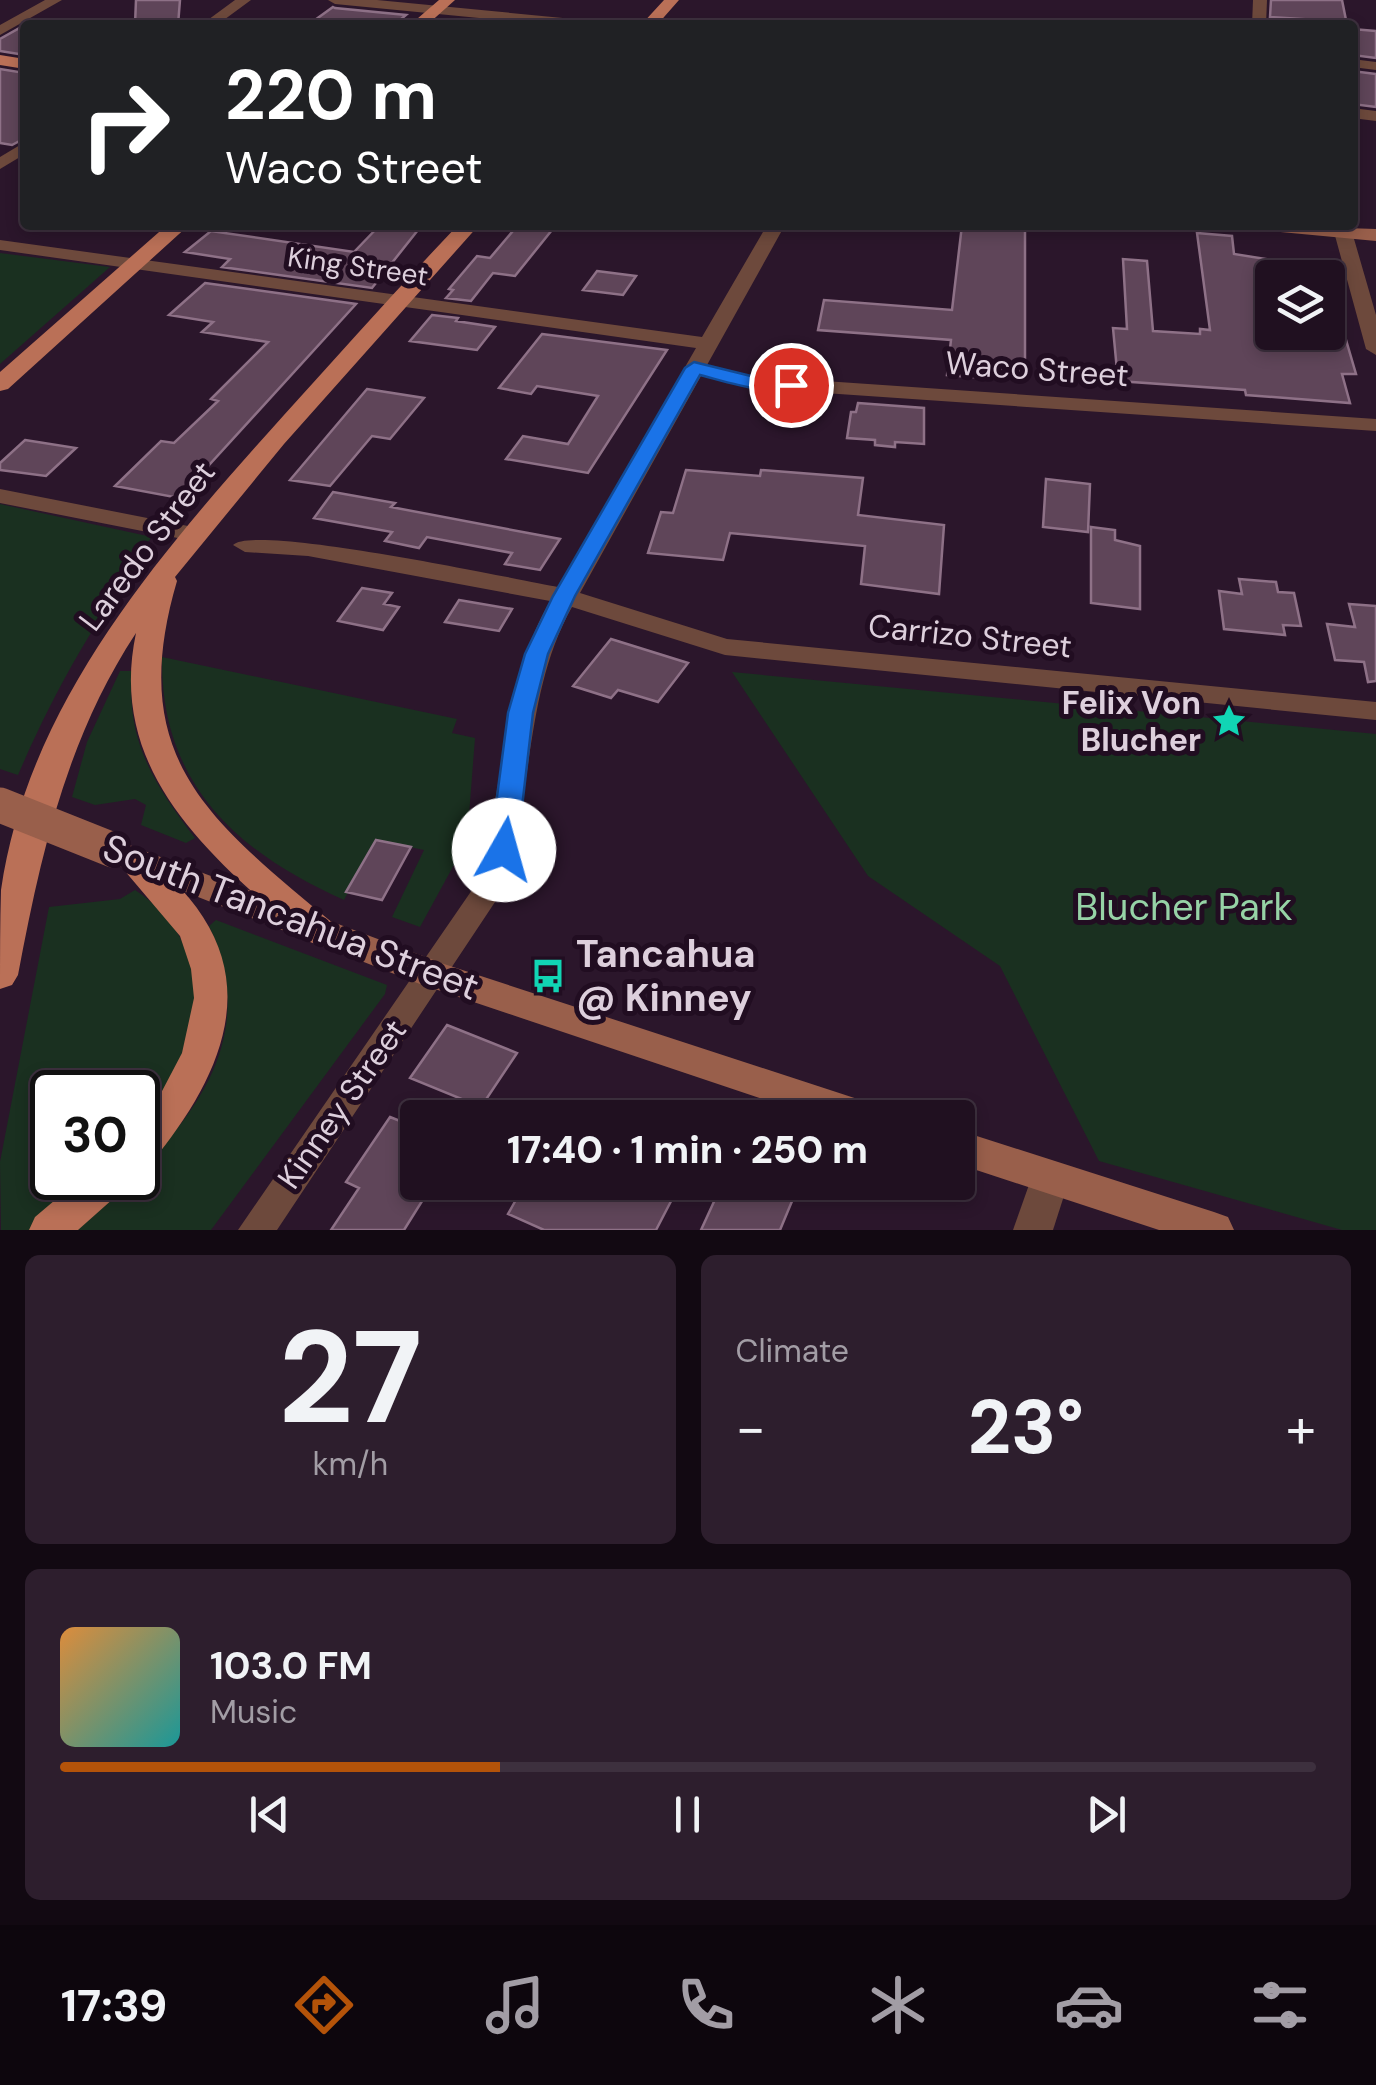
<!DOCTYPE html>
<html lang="en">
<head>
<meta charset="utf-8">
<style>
  body { margin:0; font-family:"DM Sans",sans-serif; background:#2d1e2d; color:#f1f3f6; height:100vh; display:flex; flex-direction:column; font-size:38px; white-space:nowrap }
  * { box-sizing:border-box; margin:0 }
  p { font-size:32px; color:#a29da5 }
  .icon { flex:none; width:55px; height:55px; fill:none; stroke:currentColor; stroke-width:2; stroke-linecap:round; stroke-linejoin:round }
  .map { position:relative; height:1230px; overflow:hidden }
  .panel { display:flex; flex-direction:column; gap:25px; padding:25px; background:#120912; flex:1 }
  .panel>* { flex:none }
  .top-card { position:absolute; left:20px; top:20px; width:1338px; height:210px; border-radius:10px; box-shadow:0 5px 15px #0003,0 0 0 2px #3d303e; background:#202124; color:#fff; overflow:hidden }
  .controls { position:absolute; left:1255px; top:260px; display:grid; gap:20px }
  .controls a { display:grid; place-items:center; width:90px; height:90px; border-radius:10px; background:#201020; box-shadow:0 5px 15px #0003,0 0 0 2px #3d303e; font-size:50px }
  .speed { position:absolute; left:30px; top:1070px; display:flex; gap:20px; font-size:50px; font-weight:700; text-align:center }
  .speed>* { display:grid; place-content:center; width:130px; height:130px; border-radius:50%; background:#201020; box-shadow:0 5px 15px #0003,0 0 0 2px #3d303e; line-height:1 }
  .speed .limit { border:5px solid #111; border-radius:15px; background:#fff; color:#111 }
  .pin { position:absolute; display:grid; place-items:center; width:85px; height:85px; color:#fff; margin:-42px; border:5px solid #fff; border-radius:50%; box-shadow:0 2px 10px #0007 }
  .me { position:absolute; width:110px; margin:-55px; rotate:7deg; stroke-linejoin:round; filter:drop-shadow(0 0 8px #0008) }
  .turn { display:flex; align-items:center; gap:35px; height:210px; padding:0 40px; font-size:45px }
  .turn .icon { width:130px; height:130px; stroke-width:2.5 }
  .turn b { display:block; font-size:70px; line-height:85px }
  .big { font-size:75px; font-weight:800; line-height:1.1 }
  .panel .card { flex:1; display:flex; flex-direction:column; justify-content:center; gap:15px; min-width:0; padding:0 35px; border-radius:15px; background:#2d1e2d }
  .panel .dial { align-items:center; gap:0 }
  .dial b { font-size:130px; line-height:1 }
  .song { display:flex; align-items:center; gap:30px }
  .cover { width:120px; height:120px; border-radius:15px; background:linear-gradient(135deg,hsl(30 70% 55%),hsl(180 70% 35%)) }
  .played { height:10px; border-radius:5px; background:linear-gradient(90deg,#b45309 35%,#3d303e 35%) }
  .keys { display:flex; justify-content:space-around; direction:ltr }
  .heat { display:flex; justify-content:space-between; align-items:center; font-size:55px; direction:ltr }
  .panel .tiles { flex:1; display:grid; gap:25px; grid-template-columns:1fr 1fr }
  .card:last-child { grid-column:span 2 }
  .trip { position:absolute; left:400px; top:1100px; width:575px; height:100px; border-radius:10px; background:#201020; box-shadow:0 5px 15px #0003,0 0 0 2px #3d303e; font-weight:800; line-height:100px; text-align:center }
  .tabs { display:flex; height:160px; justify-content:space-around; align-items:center; background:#0d060d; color:#a29da5 }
  .tabs .icon { width:70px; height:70px }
  .tabs .selected { color:#b45309 }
  .tabs b { font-size:45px; color:#f1f3f6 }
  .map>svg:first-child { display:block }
  .green { fill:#1a3020 }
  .building { fill:#5f4559; stroke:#8e7187; stroke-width:2.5 }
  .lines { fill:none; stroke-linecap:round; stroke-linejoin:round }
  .minor { fill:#6d493c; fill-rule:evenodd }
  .tertiary { fill:#6d493c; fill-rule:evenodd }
  .secondary { fill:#995f4b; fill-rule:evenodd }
  .primary { fill:#ba7057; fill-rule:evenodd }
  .secondary-bridge { stroke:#995f4b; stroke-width:35 }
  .route { fill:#1a73e8; stroke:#114b97; stroke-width:2.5 }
  .labels { text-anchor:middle; stroke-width:10; stroke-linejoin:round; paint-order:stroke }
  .far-street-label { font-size:28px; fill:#ddcfdc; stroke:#210d21 }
  .street-label { font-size:32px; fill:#ddcfdc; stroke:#210d21 }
  .poi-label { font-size:32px; font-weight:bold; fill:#ddcfdc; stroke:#210d21; text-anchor:end }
  .near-park-label { font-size:38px; fill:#96d3a6; stroke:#210d21 }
  .near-street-label { font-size:38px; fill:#ddcfdc; stroke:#210d21 }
  .near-poi-label { font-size:38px; font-weight:bold; fill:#ddcfdc; stroke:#210d21; text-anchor:start }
</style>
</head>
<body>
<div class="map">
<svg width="1376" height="1230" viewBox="0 0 1376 1230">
  <rect width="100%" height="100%" fill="#2b162b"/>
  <path class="green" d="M0 253 110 267 0 364Z
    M0 504 152 537 147 543 151 547C95 618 54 692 18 775L0 769Z
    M162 657 457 719 452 733 475 738 467 841 420 927 392 917 424 850 376 840 344 900C236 852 160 783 162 657Z
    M120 671H132C126 741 154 784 195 838L186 843 141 825 146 805 135 799 95 805 72 797 87 742Z
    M732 672 1376 734V1230H1342L1099 1161 1000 966 868 876Z
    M135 890C226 949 204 1064 138 1135V1092H52V1178H93L32 1230H1L0 1162 49 907 120 899Z
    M216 920 387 985 385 994 211 1230H70C162 1156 272 1058 209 926Z"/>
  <path class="building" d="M136 0H180L178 25H135Z
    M1271 0H1342L1347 25H1316V20L1270 17Z
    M333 7 335 8 406 15 394 25H308Z
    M25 25V55L0 51V39Z
    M1352 29 1376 31V58L1352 55Z
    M0 69 25 73V138L12 145 0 143Z
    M1352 71 1376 74V107L1352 104Z
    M380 225 418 230 372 288 222 267 230 259 185 252 211 231 354 252Z
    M518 225H556L515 276 493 273 471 301 446 298 453 290 449 289 477 256 490 258Z
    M962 225H1025V372L997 370 996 379 947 375 951 340 818 330 824 300 952 310Z
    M1197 233 1232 236 1234 254 1272 260V335L1346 340 1356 374H1342L1350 403 1246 395 1245 390 1118 381 1113 328 1127 329 1123 259 1147 261 1153 331 1200 334V329L1210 330Z
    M597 271 636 276 623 295 583 290Z
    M205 283 356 304 179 498 115 486 161 441 174 443 218 401 211 399 268 342 202 332 213 322 169 315Z
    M432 315 458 318 456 321 495 327 477 350 410 341Z
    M542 334 667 350 588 473 506 459 523 436 568 444 598 396 537 386 531 394 499 388Z
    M367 389 424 398 390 439 372 436 330 486 290 480Z
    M858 403 924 408V444L895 442V447L875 445V440L847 438 851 412H856Z
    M25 440 76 448 46 476 0 470V463Z
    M686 470 760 476 761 470 863 478 858 515 944 525 939 594 861 584 865 546 730 533 723 560 648 553 661 512 673 513Z
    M1046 479 1090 484 1088 532 1043 527Z
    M333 492 395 503 391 507 560 539 540 570 505 564 512 553 427 537 419 548 385 541 392 532 314 518Z
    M1091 527 1115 530V540L1140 546V609L1091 603Z
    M1239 579 1276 582 1278 592 1294 593 1301 626 1283 625 1285 635 1224 629 1219 591 1242 594Z
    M362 588 392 593 384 604 399 607 383 630 338 621Z
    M459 600 512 609 499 631 445 622Z
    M1349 604 1376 606V681L1368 682 1364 662 1335 660 1327 624 1355 627Z
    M611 639 688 663 658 702 618 690 611 698 573 686Z
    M376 840 411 847 382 900 346 892Z
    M447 1025 517 1053 481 1107 410 1078Z
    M390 1117 418 1128V1182H434L404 1230H331L359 1188 346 1182Z
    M526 1182H681L656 1230H544L508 1214Z
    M723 1182H800L780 1230H701Z"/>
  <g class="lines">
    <path class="minor" d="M45 0H62L0 35V25Z
      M235 0H251L217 25H201Z
      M328 0H377L594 21 601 25H551L335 4Z
      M1253 0H1267L1266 25H1252Z
      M1352 59 1376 62V70L1352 67Z
      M1352 108 1376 111V121L1352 118Z
      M25 142V154L0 169V157Z
      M767 225H785L707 365 751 376 1376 419V431L751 388 701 376 580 593 727 639 1376 702V720L725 655 572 607C523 694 534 800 501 893L277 1230H238L472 890C507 795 499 690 550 601L308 556 245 552 233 545C254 523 514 579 558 587L696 348 0 250V240L702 337Z
      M1343 227 1352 232 1376 315V355L1366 349 1334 232Z
      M0 489 193 527 205 534 193 541 0 503Z"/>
    <path class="tertiary" d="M1050 1160 1064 1165 1070 1177 1053 1230H1013L1036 1165Z"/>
    <path class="secondary" d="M1259 225 1376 229V241L1269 231Z
      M126 844 444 964 882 1107 888 1118H819L420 984 114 864 110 856 114 848Z
      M958 1130 1214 1212 1228 1217 1234 1230H1159L958 1164Z"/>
    <path class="primary" d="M439 0H455L427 25H410Z
      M664 0H679L657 25H641Z
      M0 55 25 59V69L0 65Z
      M167 225H189L8 389 0 391V372Z
      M458 225H479L284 444 175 577 177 581C125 758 208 819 334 924L339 933 334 942 322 946 310 942C214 860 106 774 136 633 67 738 41 853 18 975L12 985 0 989C0 957 0 922 1 890 28 702 162 551 284 415 342 351 399 287 458 225Z
      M129 845 141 849C162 871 187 891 203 917 259 1003 209 1092 152 1162L138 1167V1123L161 1093 182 1053 194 998 191 969 180 936 113 857 117 849Z
      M81 1178H129L123 1190 78 1230H29L35 1217Z"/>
    <path class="secondary-bridge" d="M0 805 113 850"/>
  </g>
  <path class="route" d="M694 362 751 376 791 379 800 385C780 400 724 381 700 375L575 596 548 654 533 713 517 850 513 857H494L490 850 508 713 525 654 553 596 685 368Z"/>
  <defs>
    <g id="sight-bare" transform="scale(2.7)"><path d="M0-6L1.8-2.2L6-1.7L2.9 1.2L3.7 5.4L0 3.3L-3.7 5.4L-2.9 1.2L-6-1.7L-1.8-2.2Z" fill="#11d5b4" stroke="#210d21" stroke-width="2.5" paint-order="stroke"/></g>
    <g id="bus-bare" transform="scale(2.7)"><path d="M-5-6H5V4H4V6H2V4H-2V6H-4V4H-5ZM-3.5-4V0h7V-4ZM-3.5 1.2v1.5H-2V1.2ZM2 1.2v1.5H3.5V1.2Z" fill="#11d5b4" stroke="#210d21" stroke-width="2.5" paint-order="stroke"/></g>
  </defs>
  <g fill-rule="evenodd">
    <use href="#sight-bare" x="1229" y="721"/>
    <use href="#bus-bare" x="548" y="976"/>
  </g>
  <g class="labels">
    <g class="far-street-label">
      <text transform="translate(358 266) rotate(8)" y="10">King Street</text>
    </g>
    <g class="street-label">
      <text transform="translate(1037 369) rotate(4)" y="11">Waco Street</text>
      <text transform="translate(147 546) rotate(-53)" y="11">Laredo Street</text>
      <text transform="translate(970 636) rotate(6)" y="11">Carrizo Street</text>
      <text transform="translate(342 1104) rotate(-55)" y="11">Kinney Street</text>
    </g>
    <g class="poi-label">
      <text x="1201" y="714">Felix Von<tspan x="1201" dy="37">Blucher</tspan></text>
    </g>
    <g class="near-park-label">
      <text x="1184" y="920">Blucher Park</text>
    </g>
    <g class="near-street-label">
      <text transform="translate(291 917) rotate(21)" y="13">South Tancahua Street</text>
    </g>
    <g class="near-poi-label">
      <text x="576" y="967">Tancahua<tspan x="576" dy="44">@ Kinney</tspan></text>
    </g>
  </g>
</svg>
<div class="controls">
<a><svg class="icon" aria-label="layers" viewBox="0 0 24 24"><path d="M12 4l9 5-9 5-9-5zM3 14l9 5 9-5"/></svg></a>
</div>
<div class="speed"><div class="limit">30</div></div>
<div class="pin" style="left:791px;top:385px;background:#d93025"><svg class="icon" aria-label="arrive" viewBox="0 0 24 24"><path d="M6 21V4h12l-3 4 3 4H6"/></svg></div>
<svg class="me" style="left:504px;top:850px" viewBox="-20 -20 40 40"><circle r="19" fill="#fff"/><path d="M0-13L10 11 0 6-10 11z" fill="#1a73e8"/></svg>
<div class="trip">17:40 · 1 min · 250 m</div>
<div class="top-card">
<div class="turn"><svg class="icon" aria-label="right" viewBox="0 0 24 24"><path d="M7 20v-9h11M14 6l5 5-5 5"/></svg><div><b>220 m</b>Waco Street</div></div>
</div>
</div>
<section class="panel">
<div class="tiles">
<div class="card dial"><b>27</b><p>km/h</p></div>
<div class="card"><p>Climate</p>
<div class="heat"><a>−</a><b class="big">23°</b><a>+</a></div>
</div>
<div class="card">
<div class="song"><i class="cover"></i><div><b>103.0 FM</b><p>Music</p></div></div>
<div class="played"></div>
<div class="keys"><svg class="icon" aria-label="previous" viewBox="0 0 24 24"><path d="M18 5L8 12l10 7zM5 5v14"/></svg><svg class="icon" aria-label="pause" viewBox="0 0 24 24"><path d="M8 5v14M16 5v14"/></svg><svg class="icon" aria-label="next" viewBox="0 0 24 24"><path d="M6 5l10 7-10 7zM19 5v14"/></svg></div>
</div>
</div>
</section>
<nav class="tabs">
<b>17:39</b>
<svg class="icon selected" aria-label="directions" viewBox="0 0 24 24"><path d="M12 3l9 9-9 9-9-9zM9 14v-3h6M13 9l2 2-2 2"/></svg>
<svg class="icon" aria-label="music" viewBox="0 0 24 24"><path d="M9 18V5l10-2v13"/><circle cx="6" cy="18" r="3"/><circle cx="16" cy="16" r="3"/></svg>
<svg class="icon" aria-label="phone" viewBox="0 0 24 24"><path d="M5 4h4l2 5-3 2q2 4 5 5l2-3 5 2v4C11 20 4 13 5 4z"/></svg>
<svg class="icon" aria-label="climate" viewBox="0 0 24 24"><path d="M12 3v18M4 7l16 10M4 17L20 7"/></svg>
<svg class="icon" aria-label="car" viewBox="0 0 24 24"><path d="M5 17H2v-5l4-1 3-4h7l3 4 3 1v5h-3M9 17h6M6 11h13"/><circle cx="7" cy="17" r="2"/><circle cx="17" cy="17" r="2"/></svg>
<svg class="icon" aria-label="filters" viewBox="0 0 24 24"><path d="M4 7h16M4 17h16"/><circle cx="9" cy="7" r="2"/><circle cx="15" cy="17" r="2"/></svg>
</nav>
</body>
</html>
